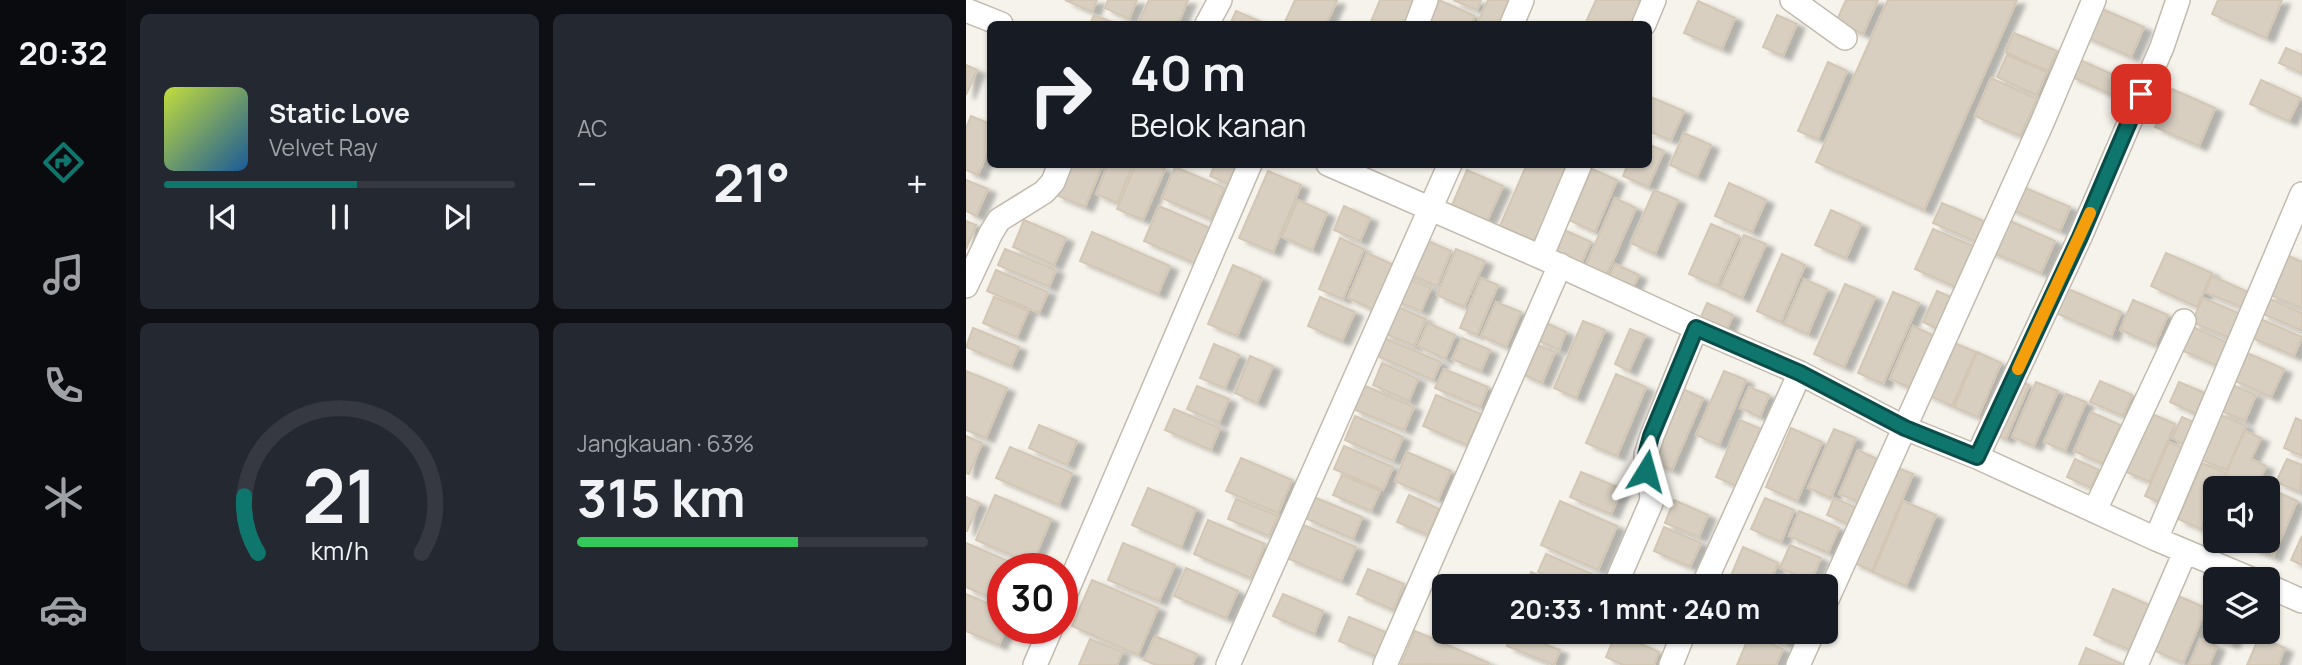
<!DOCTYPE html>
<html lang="id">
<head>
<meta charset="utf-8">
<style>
	:root { --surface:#171b24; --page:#242831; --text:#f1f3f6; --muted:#9ea1a6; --line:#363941; --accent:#0f766e }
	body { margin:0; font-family:Manrope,sans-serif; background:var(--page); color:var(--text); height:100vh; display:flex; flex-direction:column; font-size:26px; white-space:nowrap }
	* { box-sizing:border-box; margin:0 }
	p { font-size:23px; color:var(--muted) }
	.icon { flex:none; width:38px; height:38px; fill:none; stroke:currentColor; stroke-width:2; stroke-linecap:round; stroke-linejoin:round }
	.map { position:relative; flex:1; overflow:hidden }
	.sheet { display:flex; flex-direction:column; gap:14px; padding:14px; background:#0d0f14; width:840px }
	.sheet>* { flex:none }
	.guide { position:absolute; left:21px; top:21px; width:665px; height:147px; border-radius:10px; box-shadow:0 2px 5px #0004; background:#171b24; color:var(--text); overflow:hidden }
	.buttons { position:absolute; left:1237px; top:476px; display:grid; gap:14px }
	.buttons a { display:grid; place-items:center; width:77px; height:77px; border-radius:10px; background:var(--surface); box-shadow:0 2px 5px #0004; font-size:35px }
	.speed { position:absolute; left:21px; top:553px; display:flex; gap:14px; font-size:35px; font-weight:700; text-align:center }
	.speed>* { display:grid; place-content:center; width:91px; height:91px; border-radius:50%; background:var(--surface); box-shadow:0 2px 5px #0004; line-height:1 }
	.speed .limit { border:10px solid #d22; background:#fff; color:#111 }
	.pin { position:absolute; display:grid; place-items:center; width:60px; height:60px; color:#fff; margin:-30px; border-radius:14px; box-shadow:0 4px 10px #0006 }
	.me { position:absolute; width:77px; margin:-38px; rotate:8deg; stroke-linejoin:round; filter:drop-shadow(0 0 5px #0008) }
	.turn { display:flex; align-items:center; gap:24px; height:147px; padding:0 28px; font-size:32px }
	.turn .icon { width:91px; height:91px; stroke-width:2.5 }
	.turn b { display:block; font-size:49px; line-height:60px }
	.big { font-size:52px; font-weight:700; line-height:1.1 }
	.sheet .tile { flex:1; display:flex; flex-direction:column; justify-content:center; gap:10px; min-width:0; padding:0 24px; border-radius:10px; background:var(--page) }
	.sheet .dial { align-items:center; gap:0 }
	.dial svg { height:182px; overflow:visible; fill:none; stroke:var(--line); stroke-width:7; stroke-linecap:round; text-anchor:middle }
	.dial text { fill:var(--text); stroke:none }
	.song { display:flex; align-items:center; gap:21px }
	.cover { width:84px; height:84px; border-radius:10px; background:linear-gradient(135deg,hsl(70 70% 55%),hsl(210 70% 35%)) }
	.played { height:7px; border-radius:4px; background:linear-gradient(90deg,var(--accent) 55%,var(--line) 55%) }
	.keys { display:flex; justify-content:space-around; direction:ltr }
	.heat { display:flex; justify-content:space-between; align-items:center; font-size:38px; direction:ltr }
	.charge { height:10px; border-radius:5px; background:linear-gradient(90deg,#34c759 63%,var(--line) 0) }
	.sheet .tiles { flex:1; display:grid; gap:14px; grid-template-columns:repeat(2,1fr) }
	.trip { position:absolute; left:466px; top:574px; width:406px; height:70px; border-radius:10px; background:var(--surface); box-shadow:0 2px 5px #0004; font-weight:700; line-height:70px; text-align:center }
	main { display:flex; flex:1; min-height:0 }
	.tabs { display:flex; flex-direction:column; width:126px; justify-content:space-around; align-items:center; background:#090b0e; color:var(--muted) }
	.tabs .icon { width:49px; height:49px }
	.tabs .active { color:var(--accent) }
	.tabs b { font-size:32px; color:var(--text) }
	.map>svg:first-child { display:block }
	.building { fill:#d8cfc1; stroke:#d3c7b4; stroke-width:2; filter:url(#shadow) }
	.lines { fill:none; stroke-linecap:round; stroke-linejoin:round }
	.minor-casing { stroke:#c2bbae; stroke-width:26 }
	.minor { stroke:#fff; stroke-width:23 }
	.route-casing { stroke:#0a4d48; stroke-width:18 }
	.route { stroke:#0f766e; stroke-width:12 }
	.slow { stroke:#f59e0b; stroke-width:12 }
</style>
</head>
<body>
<main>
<nav class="tabs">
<b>20:32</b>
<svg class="icon active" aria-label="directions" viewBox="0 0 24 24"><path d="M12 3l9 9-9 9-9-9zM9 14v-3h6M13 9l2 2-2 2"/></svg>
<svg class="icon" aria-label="music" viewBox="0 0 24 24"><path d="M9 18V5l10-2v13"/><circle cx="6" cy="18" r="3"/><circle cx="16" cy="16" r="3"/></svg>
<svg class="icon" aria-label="phone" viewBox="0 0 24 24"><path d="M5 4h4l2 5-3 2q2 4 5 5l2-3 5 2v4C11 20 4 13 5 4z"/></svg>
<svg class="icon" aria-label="climate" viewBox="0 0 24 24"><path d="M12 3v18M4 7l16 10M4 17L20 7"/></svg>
<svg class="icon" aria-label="car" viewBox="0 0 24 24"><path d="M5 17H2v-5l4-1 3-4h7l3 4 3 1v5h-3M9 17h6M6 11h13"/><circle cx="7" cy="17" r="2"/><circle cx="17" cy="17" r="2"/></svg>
</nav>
<section class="sheet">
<div class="tiles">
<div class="tile">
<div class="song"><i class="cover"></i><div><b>Static Love</b><p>Velvet Ray</p></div></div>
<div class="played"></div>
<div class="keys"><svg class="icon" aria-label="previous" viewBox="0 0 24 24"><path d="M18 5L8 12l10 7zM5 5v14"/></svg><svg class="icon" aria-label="pause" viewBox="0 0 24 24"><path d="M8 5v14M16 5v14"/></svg><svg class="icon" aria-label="next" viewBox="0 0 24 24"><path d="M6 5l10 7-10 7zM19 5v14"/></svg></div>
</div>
<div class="tile"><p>AC</p>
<div class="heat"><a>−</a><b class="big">21°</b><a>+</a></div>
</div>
<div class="tile dial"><svg viewBox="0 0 100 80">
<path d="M14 69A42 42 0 1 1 86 69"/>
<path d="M14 69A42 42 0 0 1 8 44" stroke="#0f766e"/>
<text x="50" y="56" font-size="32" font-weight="700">21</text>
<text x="50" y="72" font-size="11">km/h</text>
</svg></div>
<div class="tile"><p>Jangkauan · 63%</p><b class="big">315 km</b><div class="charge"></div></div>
</div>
</section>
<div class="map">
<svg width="1336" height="665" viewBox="0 0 1336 665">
	<defs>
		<filter id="shadow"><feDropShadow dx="8" dy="4.5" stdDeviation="2" flood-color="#0004"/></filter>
	</defs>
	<rect width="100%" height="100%" fill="#f6f3ec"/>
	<!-- building -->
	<path class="building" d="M99,0H131L126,12Z
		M142,0H171L163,19L139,8Z
		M183,0H222L212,24H172Z
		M329,0H369L371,1L360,24H318Z
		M414,0H451L440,24H404Z
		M473,0L509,16L505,24H462Z
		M487,0H515L511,10Z
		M522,0H553L542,24H511Z
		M630,0H672L680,4L671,24H619Z
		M880,0H912L897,34L870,22Z
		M922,0H1051L958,210L850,162Z
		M1252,0H1316L1300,38L1246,14Z
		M732,1L769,18L756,49L718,33Z
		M1129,6L1178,27L1165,57L1116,35Z
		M270,11L300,24H264Z
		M128,15L151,24H124Z
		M811,15L831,24L817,56L797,47Z
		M1048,33L1091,51L1082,71L1039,52Z
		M1320,48L1336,55V73L1313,63Z
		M1041,55L1081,72L1071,95L1031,77Z
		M1112,59L1159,80L1151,97L1104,76Z
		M862,62L881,71L852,139L832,131Z
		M0,65L11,70L0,95Z
		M1025,78L1071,99L1054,136L1009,116Z
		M1295,80L1334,98L1323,121L1284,104Z
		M1206,89L1249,108L1233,146L1189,127Z
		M682,96L718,111L705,140L682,131Z
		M5,116L24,124V146L12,175L0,170V128Z
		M718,133L745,145L731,177L704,165Z
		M682,144L698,151L682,187L657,176L662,164H682Z
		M103,164H137L119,207L90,195Z
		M142,164H167L151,203L130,194Z
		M170,164H187L199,169L177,220L151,209Z
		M249,164H273L264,185L244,176Z
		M561,164H599L606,168L573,243L534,226Z
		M209,167L259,188L245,219L196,198Z
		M626,169L651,180L629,232L603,220Z
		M501,170L537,186L521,221L486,205Z
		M302,171L335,185L307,252L273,238Z
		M0,180L22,189L10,216L0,211Z
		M763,183L800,200L786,232L749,216Z
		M1050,184L1104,207L1094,231L1040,207Z
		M688,190L712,200L689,254L665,243Z
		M649,198L670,208L640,276L619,267Z
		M332,200L361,213L346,250L316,237Z
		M976,203L1022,223L1013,243L967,223Z
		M193,206L246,229L231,264L178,241Z
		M378,206L404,218L394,241L368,230Z
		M865,210L895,224L880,258L849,245Z
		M1035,217L1089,241L1075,273L1021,250Z
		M58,220L100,238L88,265L47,247Z
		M0,221L10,225L0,249Z
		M745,224L773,236L751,286L723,274Z
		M596,229L625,242L613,268L584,255Z
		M967,229L1012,248L994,289L949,269Z
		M126,232L204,266L192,294L114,261Z
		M778,235L800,244L776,298L754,288Z
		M453,237L485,251L471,286L437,272Z
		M374,238L398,249L377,299L353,289Z
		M39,249L90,270L83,287L32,265Z
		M490,249L519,261L498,307L471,295Z
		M401,253L428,265L408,310L382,298Z
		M1200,253L1246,273L1231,307L1185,286Z
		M816,254L839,265L815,322L791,311Z
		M1319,254L1336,262V308L1302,294Z
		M649,264L673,275L664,293L641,283Z
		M267,265L296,278L271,336L242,324Z
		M30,270L82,292L73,313L21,291Z
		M1246,276L1282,292L1275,307L1239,292Z
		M438,277L465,288L455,311L428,300Z
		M515,278L532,285L511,335L494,328Z
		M838,279L861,289L842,334L818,324Z
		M879,284L909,297L878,367L848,354Z
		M1100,288L1155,312L1145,337L1090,313Z
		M971,291L994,301L980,333L957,322Z
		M927,292L953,303L917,384L892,373Z
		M28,297L62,311L51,337L17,323Z
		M354,297L389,312L376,341L342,326Z
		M1237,298L1277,315L1266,339L1226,322Z
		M1302,298L1336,313V325L1334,330L1295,313Z
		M1167,300L1202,315L1189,345L1154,330Z
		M530,302L555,312L540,347L515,336Z
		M741,303L767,315L758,336L732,324Z
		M427,305L460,319L448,346L416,332Z
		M1292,318L1336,337L1328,356L1284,337Z
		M576,321L600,332L593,350L569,339Z
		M617,321L639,330L610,398L588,388Z
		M462,323L489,335L479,359L452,346Z
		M947,326L977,340L954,392L924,379Z
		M1225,326L1264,344L1254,367L1215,350Z
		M7,328L53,347L45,366L0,347Z
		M664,329L679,335L663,371L649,364Z
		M416,337L475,362L467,380L409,355Z
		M496,338L524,350L515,371L486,359Z
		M981,340L1010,352L986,406L958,393Z
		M566,343L589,352L576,383L554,373Z
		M248,344L273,355L259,388L234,378Z
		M1011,352L1035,363L1012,417L988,407Z
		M1279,352L1318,369L1305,397L1267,380Z
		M284,356L307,366L291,403L269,393Z
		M416,363L452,379L443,401L407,385Z
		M478,369L522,387L514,407L469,388Z
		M0,371L41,388L20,438L0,430Z
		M758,371L780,380L753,445L730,435Z
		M650,374L680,387L651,456L620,443Z
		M1049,379L1063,385L1040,439L1026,433Z
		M1134,381L1166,395L1157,416L1124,402Z
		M1070,382L1092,391L1068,446L1046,437Z
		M1213,382L1239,393L1230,414L1204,402Z
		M1264,384L1290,395L1279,421L1253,410Z
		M397,385L448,407L438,430L387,409Z
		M231,386L263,399L253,423L221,409Z
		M783,387L803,395L794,417L774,408Z
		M714,388L737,398L706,470L684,461Z
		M1100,394L1120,402L1099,451L1078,442Z
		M470,395L515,414L501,445L457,426Z
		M208,409L254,428L245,450L199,430Z
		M1125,412L1154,425L1137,464L1108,451Z
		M1184,413L1209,424L1184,482L1158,471Z
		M1253,414L1280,426L1261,470L1233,459Z
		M389,416L437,437L427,461L379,440Z
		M1216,417L1232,424L1222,446L1206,438Z
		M1330,418L1336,421V456L1318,448Z
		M774,420L795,429L770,486L750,477Z
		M73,425L111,441L101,465L63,448Z
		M825,428L856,442L831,501L800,487Z
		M868,429L890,438L865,498L842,488Z
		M1279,431L1295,438L1285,459L1300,466L1290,488L1259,476Z
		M0,436L16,443L3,474L0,473Z
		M1203,442L1224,451L1200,505L1179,496Z
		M378,446L427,467L417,490L368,469Z
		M44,447L106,473L93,505L30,478Z
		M892,450L911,459L893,502L873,494Z
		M441,452L485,471L472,500L429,481Z
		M275,458L326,480L312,513L260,491Z
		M1109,459L1133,470L1125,488L1101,477Z
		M1321,459L1336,465L1334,492L1310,482Z
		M1236,463L1260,473L1253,488H1250V497L1235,529L1212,519Z
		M927,466L947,474L906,571L886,562Z
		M615,472L656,489L645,514L604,497Z
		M376,475L414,491L405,511L367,495Z
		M182,488L230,509L215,547L166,525Z
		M1309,491L1331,501L1307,557L1285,547L1288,541H1302V509Z
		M29,495L85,519L66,564L10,540Z
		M443,495L473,509L462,535L431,522Z
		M0,497L13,503L1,531H0Z
		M348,497L396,517L387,539L339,518Z
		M799,498L828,510L815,542L785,529Z
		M868,498L889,507L882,524L861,515Z
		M270,499L312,516L303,536L262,519Z
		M708,500L742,515L733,537L699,523Z
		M594,501L651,526L632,570L575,545Z
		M937,501L970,515L940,586L907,572Z
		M833,511L873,528L862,553L823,536Z
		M1250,513V540L1240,536Z
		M242,520L299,544L285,578L228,554Z
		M335,524L390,547L375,581L321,558Z
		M698,527L735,543L724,567L688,551Z
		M1336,536V565L1325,560Z
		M0,543L60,569H37V603L0,587Z
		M157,543L209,565L193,601L142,580Z
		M824,545L855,558L845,581L814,568Z
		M777,547L812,563L802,586H770L762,583Z
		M580,554L626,574L621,586H606L572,572Z
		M220,568L272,591L260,618L208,596Z
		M402,569L438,584L427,610L391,594Z
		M565,572L598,586H559Z
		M817,577L839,586H813Z
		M126,580L192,608L172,655L106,626Z
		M1147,589L1183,605L1164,650L1128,635Z
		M0,594L37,610V628H40L33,645L0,631Z
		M317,594L357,611L348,634L307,616Z
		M1210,595L1240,608L1217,663L1187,650Z
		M1250,613V632H1270L1265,644L1241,634Z
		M383,617L424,634L414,658L373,641Z
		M449,631L523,663L522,665L435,664Z
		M547,632L594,650L588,665L541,646Z
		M790,632H825L820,644Z
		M650,633L693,652L688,665H657L640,657Z
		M784,634L817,649L810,665H771Z
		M189,636L231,654L226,665H190L178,660Z
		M1293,637L1319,648L1312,665H1281Z
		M124,639L156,652L151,665H113Z
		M1234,639L1251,646L1243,665H1223Z
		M1120,648L1156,664L1155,665H1113Z"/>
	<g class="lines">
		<!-- minor casing -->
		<g class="minor-casing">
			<path id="minor" d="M826,0L879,38
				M0,10L35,24
				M241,24L254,0
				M451,24L460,0
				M546,24L556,0
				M678,24L688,0
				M362,164L575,257L730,328L834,373L939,428L1011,457L1190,539L1285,579
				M575,257L614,164
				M0,286L25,233L33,220L78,192L87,182L94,164
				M1011,457L1114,237L1196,47L1212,0
				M1129,510L1218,321
				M1190,539L1336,194
				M649,586L685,503L686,495L680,471V455L686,436L730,328
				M737,586L834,373
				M1302,586L1336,601
				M96,602L284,164
				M859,604L1076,123L1128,0
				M69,665L85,628
				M262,665L484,164
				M419,665L594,265
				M705,665L718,632
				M832,665L847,632
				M1170,665L1219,552"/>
		</g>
		<!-- minor -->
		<use href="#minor" class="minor"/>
	</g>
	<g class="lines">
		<!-- route casing -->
		<g class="route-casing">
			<path id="route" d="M680,471V455L685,436L730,328L834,373L939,428L1011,457L1114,237L1175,94"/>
		</g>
		<!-- route -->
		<use href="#route" class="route"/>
		<!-- slow -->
		<path class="slow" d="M1052,369L1124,213"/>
	</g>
</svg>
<div class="buttons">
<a><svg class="icon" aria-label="sound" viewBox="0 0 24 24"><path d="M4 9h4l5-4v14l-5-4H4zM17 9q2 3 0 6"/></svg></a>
<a><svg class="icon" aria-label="layers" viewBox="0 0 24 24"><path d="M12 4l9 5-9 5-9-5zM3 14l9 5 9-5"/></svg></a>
</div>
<div class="speed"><div class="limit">30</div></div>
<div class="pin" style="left:1175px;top:94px;background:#d93025"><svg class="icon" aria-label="arrive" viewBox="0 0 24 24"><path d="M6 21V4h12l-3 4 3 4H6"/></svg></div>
<svg class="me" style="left:680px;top:471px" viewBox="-20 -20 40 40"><path d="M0-17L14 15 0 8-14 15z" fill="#0f766e" stroke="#fff" stroke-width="4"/></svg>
<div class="trip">20:33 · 1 mnt · 240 m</div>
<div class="guide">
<div class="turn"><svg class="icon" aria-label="right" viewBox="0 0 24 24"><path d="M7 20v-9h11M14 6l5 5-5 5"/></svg><div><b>40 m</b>Belok kanan</div></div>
</div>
</div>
</main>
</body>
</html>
